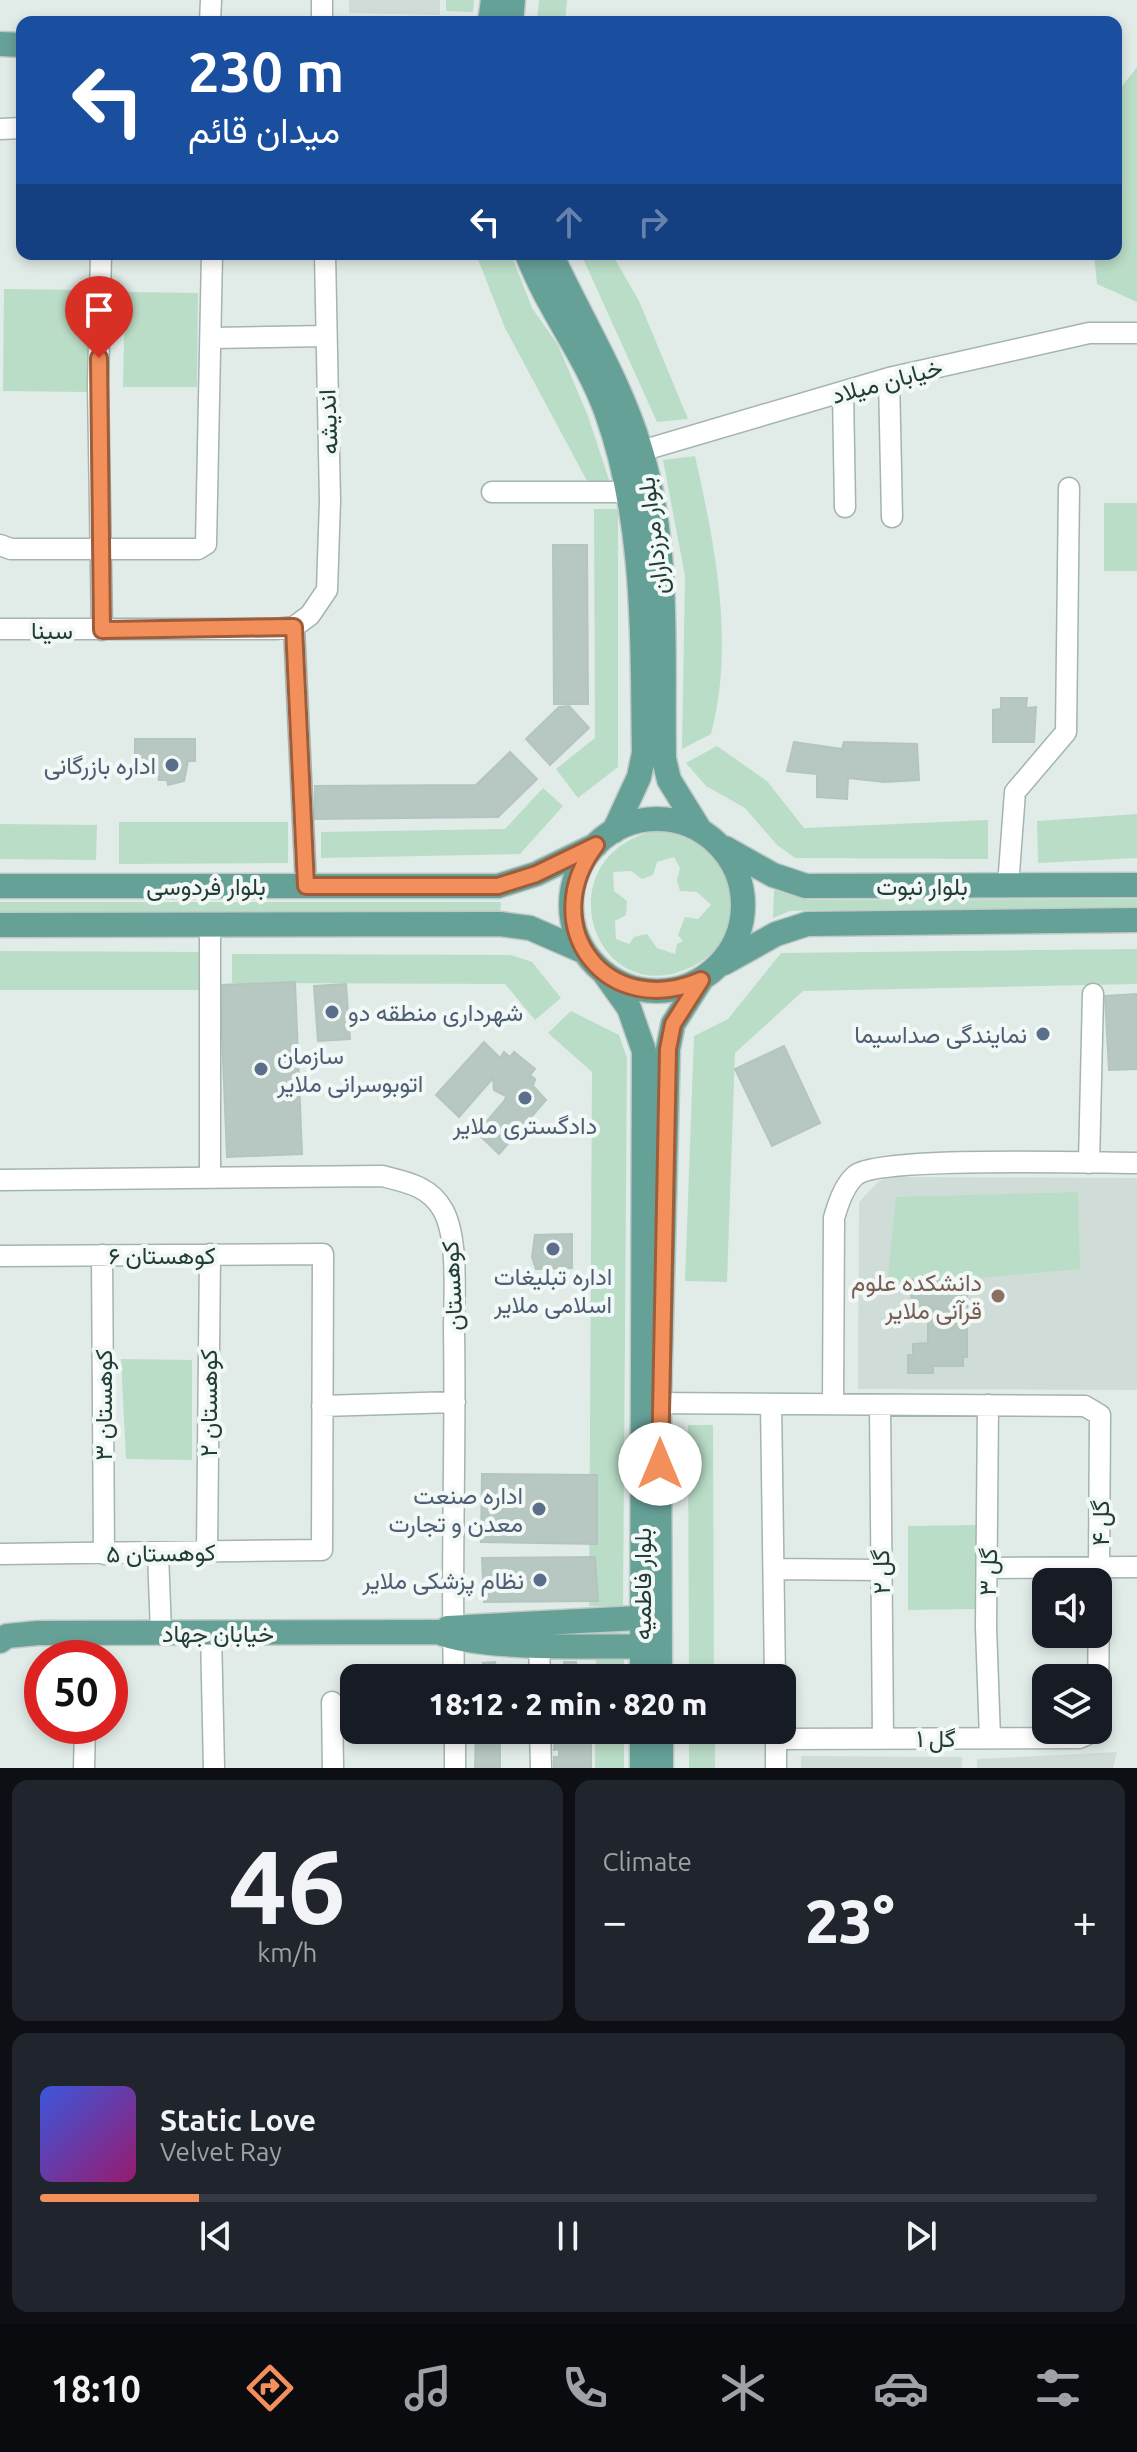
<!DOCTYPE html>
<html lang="en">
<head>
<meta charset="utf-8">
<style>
	:root { --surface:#171b24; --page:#20242c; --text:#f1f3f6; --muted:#9ea1a6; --line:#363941; --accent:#f28f5a }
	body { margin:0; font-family:Ubuntu,Vazirmatn,sans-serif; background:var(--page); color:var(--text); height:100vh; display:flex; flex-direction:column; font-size:30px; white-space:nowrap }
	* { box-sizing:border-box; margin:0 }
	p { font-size:26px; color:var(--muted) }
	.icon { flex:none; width:44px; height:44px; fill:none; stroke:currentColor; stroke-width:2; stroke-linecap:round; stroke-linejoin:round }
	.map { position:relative; height:1768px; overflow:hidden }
	.drawer { display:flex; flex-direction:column; gap:12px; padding:12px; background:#0d0f14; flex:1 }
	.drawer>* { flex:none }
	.top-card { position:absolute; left:16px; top:16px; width:1106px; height:244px; border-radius:16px; box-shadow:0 4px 12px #0003; background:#1a4fa0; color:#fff; overflow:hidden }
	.buttons { position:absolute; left:1032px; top:1568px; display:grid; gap:16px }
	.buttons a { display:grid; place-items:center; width:80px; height:80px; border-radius:16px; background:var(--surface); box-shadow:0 4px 12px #0003; font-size:40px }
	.speed { position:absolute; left:24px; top:1640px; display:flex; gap:16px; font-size:40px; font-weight:700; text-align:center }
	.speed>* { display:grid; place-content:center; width:104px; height:104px; border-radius:50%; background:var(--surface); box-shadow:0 4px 12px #0003; line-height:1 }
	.speed .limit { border:12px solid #d22; background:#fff; color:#111 }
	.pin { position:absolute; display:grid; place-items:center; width:68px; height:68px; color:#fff; margin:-82px -34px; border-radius:50% 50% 50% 0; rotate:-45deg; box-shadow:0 0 8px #0007 }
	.pin .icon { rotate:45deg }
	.me { position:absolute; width:88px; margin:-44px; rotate:0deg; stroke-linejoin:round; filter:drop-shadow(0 0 6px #0008) }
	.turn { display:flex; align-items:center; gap:28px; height:168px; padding:0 40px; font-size:36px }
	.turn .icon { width:104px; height:104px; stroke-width:2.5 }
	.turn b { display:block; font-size:56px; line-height:68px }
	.lanes { display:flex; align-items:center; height:76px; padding:0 40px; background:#0003; justify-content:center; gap:40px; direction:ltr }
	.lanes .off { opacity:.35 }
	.big { font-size:60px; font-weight:800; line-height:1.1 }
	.drawer .card { flex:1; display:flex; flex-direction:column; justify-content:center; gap:12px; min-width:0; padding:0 28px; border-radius:16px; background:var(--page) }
	.drawer .dial { align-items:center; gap:0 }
	.dial b { font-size:104px; line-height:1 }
	.song { display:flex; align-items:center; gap:24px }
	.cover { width:96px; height:96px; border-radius:12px; background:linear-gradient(135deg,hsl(230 70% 55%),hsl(320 70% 35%)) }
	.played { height:8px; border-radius:4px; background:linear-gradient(90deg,var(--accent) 15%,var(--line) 15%) }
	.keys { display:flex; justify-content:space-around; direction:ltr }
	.heat { display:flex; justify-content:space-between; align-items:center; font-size:44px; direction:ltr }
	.drawer .tiles { flex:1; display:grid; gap:12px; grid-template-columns:1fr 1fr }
	.card:last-child { grid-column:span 2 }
	.trip { position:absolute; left:340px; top:1664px; width:456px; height:80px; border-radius:16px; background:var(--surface); box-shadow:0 4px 12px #0003; font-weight:800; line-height:80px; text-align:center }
	.menu { display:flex; height:128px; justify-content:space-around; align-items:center; background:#090b0e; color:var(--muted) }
	.menu .icon { width:56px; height:56px }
	.menu .current { color:var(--accent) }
	.menu b { font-size:36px; color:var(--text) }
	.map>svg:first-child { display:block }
	.built { fill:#d0dcd7 }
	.green { fill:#baddc7; fill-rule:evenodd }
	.building { fill:#b7c7c2; stroke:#b4c5c0; stroke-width:2 }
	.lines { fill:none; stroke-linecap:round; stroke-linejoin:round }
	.minor-casing { stroke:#a4b4b0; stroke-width:23 }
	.major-casing { stroke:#c1c9c7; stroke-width:27 }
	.minor { stroke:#fff; stroke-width:20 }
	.major { stroke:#66a198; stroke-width:24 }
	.route-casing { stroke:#9d5d3a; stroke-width:20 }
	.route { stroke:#f28f5a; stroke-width:14 }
	.service-dot { fill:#5c6f8a; stroke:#f2f8f6; stroke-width:3 }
	.education-dot { fill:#8d6e63; stroke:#f2f8f6; stroke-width:3 }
	.labels { text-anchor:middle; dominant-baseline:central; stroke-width:8; stroke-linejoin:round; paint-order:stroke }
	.street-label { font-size:24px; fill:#223d38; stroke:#f2f8f6 }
	.service-label { font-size:24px; fill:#4e5e75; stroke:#f2f8f6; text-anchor:end }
	.education-label { font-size:24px; fill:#785e54; stroke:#f2f8f6; text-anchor:end }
</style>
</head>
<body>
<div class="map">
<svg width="1137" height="1768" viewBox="0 0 1137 1768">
	<rect width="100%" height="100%" fill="#e1ece8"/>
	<!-- built -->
	<path class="built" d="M349,0H440V15L349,13Z
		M892,1177L1137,1178V1390L858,1389L859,1202L879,1181Z
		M1117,1752L1113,1768H977V1759Z
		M801,1756L962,1757V1768H801Z"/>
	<!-- green -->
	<path class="green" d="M446,0H474L473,12L446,11Z
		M539,0H567L565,22H537Z
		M1137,67V302L1097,284L1094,254H1116V94Z
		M476,254H511L532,308L558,345L588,416L612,489L593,492L505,328Z
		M581,254H612L639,301L688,419L657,422Z
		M4,289L88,290L87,392L3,391Z
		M125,292L198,293L197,387H123Z
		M695,456C715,545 735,644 711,734L682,749L685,576L663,460Z
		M1104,503H1137V571H1104Z
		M594,509H618V767L578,798L556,769L595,738Z
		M717,746L767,781L804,828L988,820V859L795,858L777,845L745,808L706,786L686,763Z
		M543,788L563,806L520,854L321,858V832L505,829Z
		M1137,814V858L1038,863L1037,821Z
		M119,822H288V863L119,864Z
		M0,824L97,825L96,860L0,859Z
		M654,831C709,833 754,886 722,940C712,956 697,966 679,972C590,1001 547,857 654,831ZM674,857L680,868L677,880L680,891L697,892L711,905L698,919L685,917L678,935L683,941L677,944L675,954L657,948L647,934L634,937L629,944L616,939L615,921L626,915L627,901L614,891L613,872L631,871L642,879L653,875L657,862Z
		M774,890L809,900L1137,899V909L826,910L790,911L773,918Z
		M0,902H501L500,914L0,915Z
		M1137,949V984L803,991L735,1053L727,1282L685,1281L694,1036L728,1019L781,953Z
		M0,951L204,952L203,990H0Z
		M232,954L511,955L532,962L561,998L535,1020L505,984L232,983Z
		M571,1011L619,1035L627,1058L623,1607L589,1606L592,1072L548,1033Z
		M1078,1192L1080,1269L887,1286L896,1197Z
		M121,1359L192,1360V1460L126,1459Z
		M688,1425H713L714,1678H689Z
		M977,1525L978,1609L908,1610V1526Z
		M596,1658H624V1678H595Z
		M595,1730H624V1768H595Z
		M689,1730H715V1768H689Z"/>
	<!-- building -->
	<path class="building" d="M553,545H587L588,704H554Z
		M1001,698H1027L1026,708L1036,707L1034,742H993V710L1001,709Z
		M569,706L589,728L550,765L526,739L559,707Z
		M135,739H195V761H188L184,781L168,785L167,780H159L156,761H135Z
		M794,742L842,749L844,742L917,744L919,780L884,782L848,778L847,799L817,797V774L787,771Z
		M510,752L537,779L498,817L315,819V786L476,785Z
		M295,982L302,1154L227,1157L220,985Z
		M346,984L350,1039L318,1041L314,986Z
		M1137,994V1069L1109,1070L1105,996Z
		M484,1042L500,1058L504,1052L510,1057L514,1052L535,1069L530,1075L535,1079L533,1086L546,1100L499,1154L477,1133L505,1100L506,1096L494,1090L493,1078L459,1117L436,1095Z
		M784,1046L820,1123L772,1146L735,1069Z
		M572,1234V1268L536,1269L532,1257L535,1235Z
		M962,1279V1286H967V1357H963V1366H933V1373H908V1355H913V1344L928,1343V1307H913L909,1280Z
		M482,1474L597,1475V1544L481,1542Z
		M595,1557L598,1601L484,1602L482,1558Z
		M495,1662L496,1667H500L501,1678H472L477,1676V1669H484L483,1663Z
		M564,1662H576L577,1669H582V1677L586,1678H558L557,1667H565Z
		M556,1730H583V1742H591V1768H554V1757H559V1749L554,1750Z
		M476,1731L508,1730L500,1731V1768H475Z"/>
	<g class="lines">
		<!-- minor casing -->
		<g class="minor-casing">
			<path id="minor" d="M210,22L211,0
				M322,22V0
				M0,129L22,128
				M101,254L98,385L102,630
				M212,338L326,336
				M889,378L892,517
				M843,392L845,507
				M641,451L889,378L1089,333H1137
				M492,492H630
				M0,545L11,549H198L206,544L212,254
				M294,627L306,886
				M0,629H276L294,627L310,615L327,590L330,501L325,254
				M1008,886L1015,792L1066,732L1069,488
				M210,925V1178
				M1089,1163L1093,994
				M0,1180L382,1176C406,1182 430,1186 443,1210C459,1239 454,1298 454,1331C456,1447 451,1562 454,1678
				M102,1255L104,1554
				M0,1256L323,1254L322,1550L0,1554
				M646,1403L1085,1406L1100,1415L1098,1727
				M771,1404L775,1678
				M833,1404L834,1218C838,1204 844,1185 856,1175C881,1156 1093,1163 1137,1163
				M880,1405L883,1738
				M988,1405L986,1627L990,1738
				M322,1406L455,1402
				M207,1552L210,1254
				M158,1553L161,1633
				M988,1568L1137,1567
				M774,1569L881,1570
				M211,1633L214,1768
				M539,1644L540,1678
				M85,1658L86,1633
				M332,1702L333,1768
				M455,1730V1768
				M540,1730L541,1768
				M776,1730V1768
				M776,1739L1079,1738L1097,1730
				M84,1768L85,1726"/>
		</g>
		<!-- major casing -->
		<g class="major-casing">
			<path id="major" d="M490,22L493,0
				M511,22L513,0
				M0,44L22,45
				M527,254C548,309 586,356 606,411C646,522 642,637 644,753L639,777L614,831
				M551,254C581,319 619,379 640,448C671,547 662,657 664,759L669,780L700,830
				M571 905a86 86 0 1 1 172 0a86 86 0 1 1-172 0Z
				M725,848L773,875L806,886L1137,885
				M0,886H498L536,874L596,845
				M0,925L500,924L530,928L585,952
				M724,963L776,934L807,924L1137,920
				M604,973L629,1008L644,1051L642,1678
				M448,1628L658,1617
				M0,1641L7,1636L38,1633L438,1632C481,1651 607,1646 658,1646
				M660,1678L659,1403L668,1049L673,1024L701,980
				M642,1730V1768
				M661,1730V1768"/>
		</g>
		<!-- minor -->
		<use href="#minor" class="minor"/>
		<!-- major -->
		<use href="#major" class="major"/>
	</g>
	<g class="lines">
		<!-- route casing -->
		<g class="route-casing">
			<path id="route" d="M99,358L102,630L294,627L306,886H498L536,874L596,845C535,926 606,1021 701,980L673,1024L668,1049L660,1464"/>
		</g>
		<!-- route -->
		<use href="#route" class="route"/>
	</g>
	<!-- markers -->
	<g class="service-dot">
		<circle cx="172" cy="765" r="8"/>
		<circle cx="332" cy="1012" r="8"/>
		<circle cx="1043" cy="1034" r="8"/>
		<circle cx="261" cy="1069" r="8"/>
		<circle cx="525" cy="1098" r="8"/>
		<circle cx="553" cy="1249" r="8"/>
		<circle cx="539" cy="1509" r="8"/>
		<circle cx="540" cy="1580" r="8"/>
	</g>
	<circle class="education-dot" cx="998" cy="1296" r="8"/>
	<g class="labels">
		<!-- street labels -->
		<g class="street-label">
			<text transform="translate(887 381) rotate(-15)">خیابان میلاد</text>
			<text transform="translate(328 422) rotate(-92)">اندیشه</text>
			<text transform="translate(653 536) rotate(-97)">بلوار مرزداران</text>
			<text x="52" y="630">سینا</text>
			<text x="206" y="886">بلوار فردوسی</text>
			<text x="922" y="886">بلوار نبوت</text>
			<text x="162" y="1255">کوهستان ۶</text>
			<text transform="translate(452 1286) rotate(-93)">کوهستان</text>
			<text transform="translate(208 1403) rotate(-90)">کوهستان ۲</text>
			<text transform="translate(103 1405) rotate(-90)">کوهستان ۳</text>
			<text transform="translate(1100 1523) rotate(-90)">گل ۴</text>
			<text transform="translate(161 1553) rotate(-1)">کوهستان ۵</text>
			<text transform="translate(881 1572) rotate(-91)">گل ۲</text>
			<text transform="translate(988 1572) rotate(-88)">گل ۳</text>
			<text transform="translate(642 1584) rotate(-90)">بلوار فاطمیه</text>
			<text x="218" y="1633">خیابان جهاد</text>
			<text x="936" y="1738">گل ۱</text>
		</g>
		<!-- service labels -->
		<g class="service-label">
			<text x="156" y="765">اداره بازرگانی</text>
			<text x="348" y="1012" text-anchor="start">شهرداری منطقه دو</text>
			<text x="1027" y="1034">نمایندگی صداسیما</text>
			<text x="277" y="1055" text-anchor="start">سازمان<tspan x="277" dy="28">اتوبوسرانی ملایر</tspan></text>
			<text x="525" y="1125" text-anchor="middle">دادگستری ملایر</text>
			<text x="553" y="1276" text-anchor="middle">اداره تبلیغات<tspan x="553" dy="28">اسلامی ملایر</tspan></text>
			<text x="523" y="1495">اداره صنعت<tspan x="523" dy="28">معدن و تجارت</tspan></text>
			<text x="524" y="1580">نظام پزشکی ملایر</text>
		</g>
		<!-- education labels -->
		<g class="education-label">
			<text x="982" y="1282">دانشکده علوم<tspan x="982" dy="28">قرآنی ملایر</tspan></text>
		</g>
	</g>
</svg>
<div class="buttons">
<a><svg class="icon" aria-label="sound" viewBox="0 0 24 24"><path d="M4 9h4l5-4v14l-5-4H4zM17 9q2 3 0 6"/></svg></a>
<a><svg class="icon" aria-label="layers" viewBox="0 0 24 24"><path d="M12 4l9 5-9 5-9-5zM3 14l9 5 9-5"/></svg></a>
</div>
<div class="speed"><div class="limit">50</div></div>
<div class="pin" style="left:99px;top:358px;background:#d93025"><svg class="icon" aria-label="arrive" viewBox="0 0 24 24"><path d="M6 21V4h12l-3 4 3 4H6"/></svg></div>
<svg class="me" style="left:660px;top:1464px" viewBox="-20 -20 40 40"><circle r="19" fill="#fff"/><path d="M0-13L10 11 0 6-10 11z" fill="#f28f5a"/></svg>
<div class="trip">18:12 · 2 min · 820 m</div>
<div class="top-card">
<div class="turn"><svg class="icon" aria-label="left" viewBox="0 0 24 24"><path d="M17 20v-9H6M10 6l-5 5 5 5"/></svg><div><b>230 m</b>میدان قائم</div></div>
<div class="lanes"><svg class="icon" aria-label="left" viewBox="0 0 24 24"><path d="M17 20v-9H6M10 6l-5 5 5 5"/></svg><svg class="icon off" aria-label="ahead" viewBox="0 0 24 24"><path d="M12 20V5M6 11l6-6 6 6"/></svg><svg class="icon off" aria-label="right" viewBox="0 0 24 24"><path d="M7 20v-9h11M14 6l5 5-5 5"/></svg></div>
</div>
</div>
<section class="drawer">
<div class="tiles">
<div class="card dial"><b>46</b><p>km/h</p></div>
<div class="card"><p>Climate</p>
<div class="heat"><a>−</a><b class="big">23°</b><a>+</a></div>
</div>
<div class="card">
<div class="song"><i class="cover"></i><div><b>Static Love</b><p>Velvet Ray</p></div></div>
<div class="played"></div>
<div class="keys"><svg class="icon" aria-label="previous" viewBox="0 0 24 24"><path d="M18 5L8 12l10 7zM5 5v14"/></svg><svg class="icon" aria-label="pause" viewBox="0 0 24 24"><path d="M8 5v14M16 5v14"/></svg><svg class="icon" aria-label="next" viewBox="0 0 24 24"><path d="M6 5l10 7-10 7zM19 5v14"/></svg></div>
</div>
</div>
</section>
<nav class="menu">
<b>18:10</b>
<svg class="icon current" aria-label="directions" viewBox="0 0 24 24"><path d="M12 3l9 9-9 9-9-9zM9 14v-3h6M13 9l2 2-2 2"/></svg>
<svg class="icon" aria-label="music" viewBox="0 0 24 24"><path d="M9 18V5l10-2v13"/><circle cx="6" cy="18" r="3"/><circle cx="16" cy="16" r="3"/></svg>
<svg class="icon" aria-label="phone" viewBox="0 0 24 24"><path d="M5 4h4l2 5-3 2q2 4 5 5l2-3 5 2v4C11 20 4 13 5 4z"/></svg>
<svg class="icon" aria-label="climate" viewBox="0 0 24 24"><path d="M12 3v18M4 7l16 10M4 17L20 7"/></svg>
<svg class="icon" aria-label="car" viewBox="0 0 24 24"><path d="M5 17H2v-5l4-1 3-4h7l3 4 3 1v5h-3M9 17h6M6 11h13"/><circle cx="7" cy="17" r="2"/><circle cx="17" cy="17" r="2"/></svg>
<svg class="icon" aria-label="filters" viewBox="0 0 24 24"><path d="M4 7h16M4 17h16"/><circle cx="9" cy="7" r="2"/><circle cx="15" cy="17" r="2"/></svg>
</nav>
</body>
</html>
